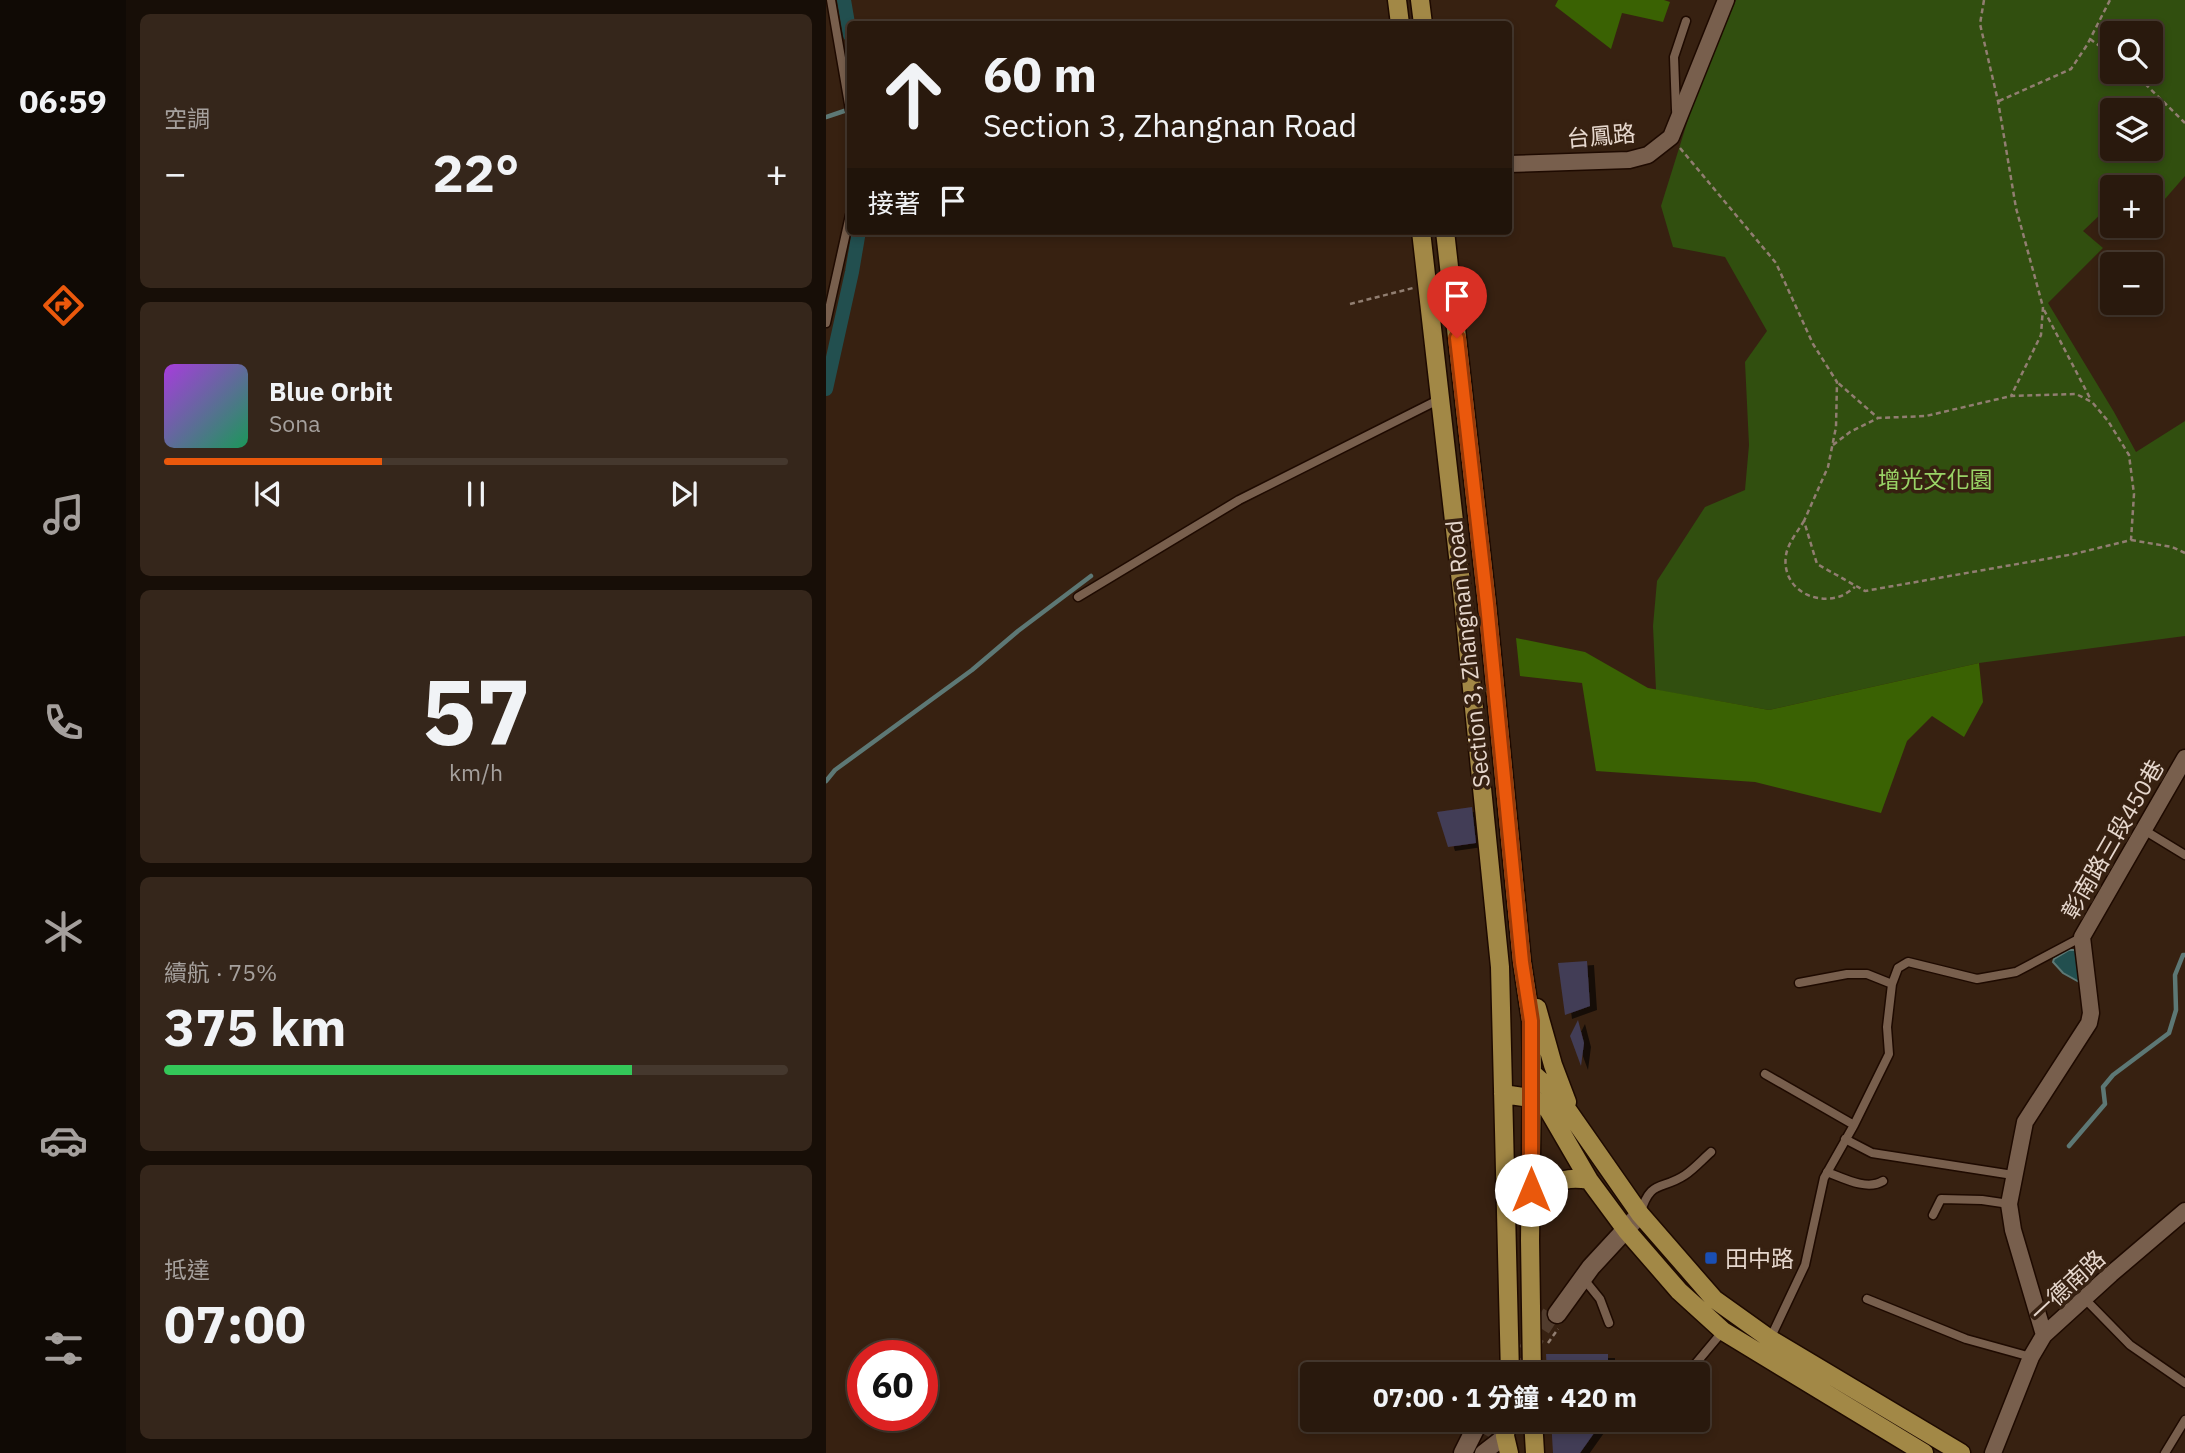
<!DOCTYPE html>
<html lang="zh-TW">
<head>
<meta charset="utf-8">
<style>
	:root { --surface:#29190d; --page:#35261b; --text:#f1f3f6; --muted:#a5a09d; --line:#45382e; --accent:#ea580c }
	body { margin:0; font-family:"IBM Plex Sans","Noto Sans TC",sans-serif; background:var(--page); color:var(--text); height:100vh; display:flex; flex-direction:column; font-size:26px; white-space:nowrap }
	* { box-sizing:border-box; margin:0 }
	p { font-size:23px; color:var(--muted) }
	.icon { flex:none; width:38px; height:38px; fill:none; stroke:currentColor; stroke-width:2; stroke-linecap:round; stroke-linejoin:round }
	.map { position:relative; flex:1; overflow:hidden }
	.details { display:flex; flex-direction:column; gap:14px; padding:14px; background:#170e07; width:700px }
	.details>* { flex:none }
	.top-card { position:absolute; left:21px; top:21px; width:665px; height:214px; border-radius:7px; box-shadow:0 4px 10px #0003,0 0 0 2px var(--line); background:#29190d; color:var(--text); overflow:hidden }
	.controls { position:absolute; left:1274px; top:21px; display:grid; gap:14px }
	.controls a { display:grid; place-items:center; width:63px; height:63px; border-radius:7px; background:var(--surface); box-shadow:0 4px 10px #0003,0 0 0 2px var(--line); font-size:35px }
	.speed { position:absolute; left:21px; top:1340px; display:flex; gap:14px; font-size:35px; font-weight:700; text-align:center }
	.speed>* { display:grid; place-content:center; width:91px; height:91px; border-radius:50%; background:var(--surface); box-shadow:0 4px 10px #0003,0 0 0 2px var(--line); line-height:1 }
	.speed .limit { border:10px solid #d22; background:#fff; color:#111 }
	.pin { position:absolute; display:grid; place-items:center; width:60px; height:60px; color:#fff; margin:-72px -30px; border-radius:50% 50% 50% 0; rotate:-45deg; box-shadow:0 0 7px #0007 }
	.pin .icon { rotate:45deg }
	.me { position:absolute; width:77px; margin:-38px; rotate:0deg; stroke-linejoin:round; filter:drop-shadow(0 0 5px #0008) }
	.turn { display:flex; align-items:center; gap:24px; height:147px; padding:0 21px; font-size:32px }
	.turn .icon { width:91px; height:91px; stroke-width:2.5 }
	.turn b { display:block; font-size:49px; line-height:60px }
	.then { display:flex; align-items:center; height:66px; padding:0 21px; background:#0003; gap:14px; font-size:26px }
	.big { font-size:52px; font-weight:700; line-height:1.1 }
	.details .tile { flex:1; display:flex; flex-direction:column; justify-content:center; gap:10px; min-width:0; padding:0 24px; border-radius:10px; background:var(--page) }
	.details .dial { align-items:center; gap:0 }
	.dial b { font-size:91px; line-height:1 }
	.song { display:flex; align-items:center; gap:21px }
	.cover { width:84px; height:84px; border-radius:10px; background:linear-gradient(135deg,hsl(280 70% 55%),hsl(150 70% 35%)) }
	.played { height:7px; border-radius:4px; background:linear-gradient(90deg,var(--accent) 35%,var(--line) 35%) }
	.keys { display:flex; justify-content:space-around; direction:ltr }
	.heat { display:flex; justify-content:space-between; align-items:center; font-size:38px; direction:ltr }
	.charge { height:10px; border-radius:5px; background:linear-gradient(90deg,#34c759 75%,var(--line) 0) }
	.trip { position:absolute; left:474px; top:1362px; width:410px; height:70px; border-radius:7px; background:var(--surface); box-shadow:0 4px 10px #0003,0 0 0 2px var(--line); font-weight:700; line-height:70px; text-align:center }
	main { display:flex; flex:1; min-height:0 }
	.dock { display:flex; flex-direction:column; width:126px; justify-content:space-around; align-items:center; background:#100a05; color:var(--muted) }
	.dock .icon { width:49px; height:49px }
	.dock .active { color:var(--accent) }
	.dock b { font-size:32px; color:var(--text) }
	.map>svg:first-child { display:block }
	.green { fill:#314f0f; fill-rule:evenodd }
	.forest { fill:#3a6203 }
	.water { fill:#224f4f; stroke:#5d7875; stroke-width:2 }
	.lines { fill:none; stroke-linecap:round; stroke-linejoin:round }
	.stream { stroke:#5d7875; stroke-width:4.5 }
	.canal { stroke:#224f4f; stroke-width:14 }
	.building { fill:#423c56; filter:url(#shadow) }
	.tertiary-tunnel { stroke:#513c2d; stroke-width:18; stroke-dasharray:18 9; stroke-linecap:butt }
	.service-casing { stroke:#1e0a00; stroke-width:11 }
	.minor-casing { stroke:#1e0a00; stroke-width:19 }
	.tertiary-casing { stroke:#1e0a00; stroke-width:21 }
	.primary-casing { stroke:#1e0a00; stroke-width:21 }
	.path { stroke:#917e71; stroke-width:2.5; stroke-dasharray:5 3.5; stroke-linecap:butt }
	.service { stroke:#785f4d; stroke-width:8 }
	.minor { stroke:#785f4d; stroke-width:16 }
	.tertiary { stroke:#785f4d; stroke-width:18 }
	.primary { stroke:#a28846; stroke-width:18 }
	.route-casing { stroke:#983908; stroke-width:18 }
	.route { stroke:#ea580c; stroke-width:12 }
	.transit-dot { fill:#1a4fb4; stroke:#372111; stroke-width:2.5 }
	.labels { text-anchor:middle; dominant-baseline:central; stroke-width:7; stroke-linejoin:round; paint-order:stroke }
	.street-label { font-size:23px; fill:#e6d7cd; stroke:#372111 }
	.park-label { font-size:23px; fill:#99d366; stroke:#372111 }
	.poi-label { font-size:23px; fill:#e6d7cd; stroke:#372111; text-anchor:start }
</style>
</head>
<body>
<main>
<nav class="dock">
<b>06:59</b>
<svg class="icon active" aria-label="directions" viewBox="0 0 24 24"><path d="M12 3l9 9-9 9-9-9zM9 14v-3h6M13 9l2 2-2 2"/></svg>
<svg class="icon" aria-label="music" viewBox="0 0 24 24"><path d="M9 18V5l10-2v13"/><circle cx="6" cy="18" r="3"/><circle cx="16" cy="16" r="3"/></svg>
<svg class="icon" aria-label="phone" viewBox="0 0 24 24"><path d="M5 4h4l2 5-3 2q2 4 5 5l2-3 5 2v4C11 20 4 13 5 4z"/></svg>
<svg class="icon" aria-label="climate" viewBox="0 0 24 24"><path d="M12 3v18M4 7l16 10M4 17L20 7"/></svg>
<svg class="icon" aria-label="car" viewBox="0 0 24 24"><path d="M5 17H2v-5l4-1 3-4h7l3 4 3 1v5h-3M9 17h6M6 11h13"/><circle cx="7" cy="17" r="2"/><circle cx="17" cy="17" r="2"/></svg>
<svg class="icon" aria-label="filters" viewBox="0 0 24 24"><path d="M4 7h16M4 17h16"/><circle cx="9" cy="7" r="2"/><circle cx="15" cy="17" r="2"/></svg>
</nav>
<section class="details">
<div class="tile"><p>空調</p>
<div class="heat"><a>−</a><b class="big">22°</b><a>+</a></div>
</div>
<div class="tile">
<div class="song"><i class="cover"></i><div><b>Blue Orbit</b><p>Sona</p></div></div>
<div class="played"></div>
<div class="keys"><svg class="icon" aria-label="previous" viewBox="0 0 24 24"><path d="M18 5L8 12l10 7zM5 5v14"/></svg><svg class="icon" aria-label="pause" viewBox="0 0 24 24"><path d="M8 5v14M16 5v14"/></svg><svg class="icon" aria-label="next" viewBox="0 0 24 24"><path d="M6 5l10 7-10 7zM19 5v14"/></svg></div>
</div>
<div class="tile dial"><b>57</b><p>km/h</p></div>
<div class="tile"><p>續航 · 75%</p><b class="big">375 km</b><div class="charge"></div></div>
<div class="tile"><p>抵達</p><b class="big">07:00</b></div>
</section>
<div class="map">
<svg width="1359" height="1453" viewBox="0 0 1359 1453">
	<defs>
		<filter id="shadow"><feDropShadow dx="7" dy="4" stdDeviation="0" flood-color="#0009"/></filter>
	</defs>
	<rect width="100%" height="100%" fill="#372111"/>
	<!-- green -->
	<path class="green" d="M910,0H1359V176L1325,215V187H1286V215L1277,212L1257,231L1277,248L1222,303L1288,412L1310,452L1359,421V636L1153,663L943,710L830,690L827,626L831,581L879,507L919,490L923,445L919,362L941,331L899,257L847,247L835,206L870,94ZM1286,33H1325V72H1286ZM1286,110H1325V149H1286Z"/>
	<!-- forest -->
	<path class="forest" d="M732,0H838L844,2L837,22L796,13L785,49L729,6Z
		M690,638L759,652L822,688L943,710L1153,663L1157,702L1138,737L1106,716L1081,741L1055,813L929,782L770,771L756,683L694,676Z"/>
	<!-- water -->
	<path class="water" d="M1243,950H1251L1255,983L1237,973L1227,962L1228,959Z"/>
	<g class="lines">
		<!-- stream -->
		<path class="stream" d="M0,117L24,109
			M0,781L9,770L146,670L192,631L265,576
			M1243,1146L1279,1104L1277,1087L1287,1075L1343,1033L1350,1010L1349,975L1357,955H1359"/>
		<!-- canal -->
		<path class="canal" d="M18,0L24,35
			M0,389L26,272L33,231"/>
	</g>
	<!-- building -->
	<path class="building" d="M646,807L650,843L622,847L611,812Z
		M761,961L764,1006L739,1015L732,963Z
		M752,1020L758,1043L755,1066L744,1036Z
		M720,1354H782V1374H721Z
		M725,1419H778L754,1453H727Z"/>
	<g class="lines">
		<!-- tertiary-tunnel -->
		<path class="tertiary-tunnel" d="M686,1374L726,1312
			M656,1433L664,1419"/>
		<!-- service casing -->
		<g class="service-casing">
			<path id="service" d="M5,0L24,110
				M850,110L848,57L860,21
				M0,323L24,215
				M252,597L413,500L614,399
				M1318,830L1359,855
				M973,983L1021,974H1041L1066,984
				M939,1074L1028,1125
				M1019,1139L1046,1153L1187,1175
				M1001,1172C1017,1178 1041,1191 1057,1181
				M814,1214C825,1178 835,1191 859,1175C868,1169 877,1159 885,1152
				M1107,1215L1115,1199L1156,1200L1183,1204
				M757,1278L774,1299L783,1323
				M1258,1298L1304,1345L1359,1383
				M1041,1299L1140,1339L1205,1357
				M944,1339L979,1265L998,1178L1028,1125L1063,1054L1061,1027L1066,984L1072,968L1082,962L1151,979L1190,972L1256,937
				M861,1374L897,1331
				M816,1428L823,1419
				M1339,1453L1359,1420"/>
		</g>
		<!-- minor casing -->
		<g class="minor-casing">
			<path id="minor" d="M682,164L803,160L822,155L845,137L900,0
				M1218,1335L1187,1230L1183,1204L1199,1122L1263,1023L1265,1013L1256,937L1359,758
				M657,1453L679,1436
				M1167,1453L1205,1357L1218,1335L1285,1274L1359,1211"/>
		</g>
		<!-- tertiary casing -->
		<g class="tertiary-casing">
			<path id="tertiary" d="M731,1314L765,1267L814,1214
				M637,1453L649,1429"/>
		</g>
		<!-- primary casing -->
		<g class="primary-casing">
			<path id="primary" d="M571,0L574,24
				M594,0L597,24
				M595,231L638,609L674,967L684,1374
				M619,231L661,604L696,962L705,1021L706,1073L704,1240L706,1374
				M711,1008L727,1065L741,1102
				M706,1073L731,1095L814,1214L888,1299L944,1339L1135,1453
				M677,1094L705,1098L720,1106L763,1180L800,1230L853,1291L897,1331L1098,1453
				M705,1213C721,1187 731,1174 763,1180
				M681,1419L679,1436L683,1453
				M707,1419L709,1453"/>
		</g>
		<!-- path -->
		<path class="path" d="M1158,0L1154,24L1172,101L1190,208L1217,307L1215,335L1185,396
			M1264,39L1286,55
			M1307,72L1359,123
			M1173,101L1245,69L1261,45L1284,0
			M854,148L950,263L987,344L1011,382L1010,427L1002,467L978,521L991,564L1039,591L1248,554L1305,540L1308,494L1303,455L1282,421L1266,402L1250,394L1185,396L1100,416L1052,418L1011,382
			M524,304L587,288
			M1218,310L1265,400
			M1007,445L1024,432L1052,418
			M978,521C972,531 962,543 960,555C955,587 987,606 1015,596C1020,594 1025,590 1029,587
			M1305,540L1346,547L1359,553
			M722,1343L732,1329"/>
		<!-- service -->
		<use href="#service" class="service"/>
		<!-- minor -->
		<use href="#minor" class="minor"/>
		<!-- tertiary -->
		<use href="#tertiary" class="tertiary"/>
		<!-- primary -->
		<use href="#primary" class="primary"/>
	</g>
	<g class="lines">
		<!-- route casing -->
		<g class="route-casing">
			<path id="route" d="M631,338L661,604L696,962L705,1021V1190"/>
		</g>
		<!-- route -->
		<use href="#route" class="route"/>
	</g>
	<!-- markers -->
	<rect class="transit-dot" x="878" y="1251" width="14" height="14" rx="3.5"/>
	<g class="labels">
		<!-- street labels -->
		<g class="street-label">
			<text transform="translate(775 135) rotate(-5)">台鳳路</text>
			<text transform="translate(641 654) rotate(-96)">Section 3, Zhangnan Road</text>
			<text transform="translate(1286 839) rotate(-60)">彰南路三段450巷</text>
			<text transform="translate(1241 1285) rotate(-43)">一德南路</text>
		</g>
		<!-- park labels -->
		<g class="park-label">
			<text x="1109" y="479">增光文化園</text>
		</g>
		<!-- poi labels -->
		<g class="poi-label">
			<text x="899" y="1258">田中路</text>
		</g>
	</g>
</svg>
<div class="controls">
<a><svg class="icon" aria-label="search" viewBox="0 0 24 24"><circle cx="10" cy="10" r="6"/><path d="M15 15l6 6"/></svg></a>
<a><svg class="icon" aria-label="layers" viewBox="0 0 24 24"><path d="M12 4l9 5-9 5-9-5zM3 14l9 5 9-5"/></svg></a>
<a>+</a>
<a>−</a>
</div>
<div class="speed"><div class="limit">60</div></div>
<div class="pin" style="left:631px;top:338px;background:#d93025"><svg class="icon" aria-label="arrive" viewBox="0 0 24 24"><path d="M6 21V4h12l-3 4 3 4H6"/></svg></div>
<svg class="me" style="left:705px;top:1190px" viewBox="-20 -20 40 40"><circle r="19" fill="#fff"/><path d="M0-13L10 11 0 6-10 11z" fill="#ea580c"/></svg>
<div class="trip">07:00 · 1 分鐘 · 420 m</div>
<div class="top-card">
<div class="turn"><svg class="icon" aria-label="ahead" viewBox="0 0 24 24"><path d="M12 20V5M6 11l6-6 6 6"/></svg><div><b>60 m</b>Section 3, Zhangnan Road</div></div>
<div class="then">接著<svg class="icon" aria-label="arrive" viewBox="0 0 24 24"><path d="M6 21V4h12l-3 4 3 4H6"/></svg></div>
</div>
</div>
</main>
</body>
</html>
